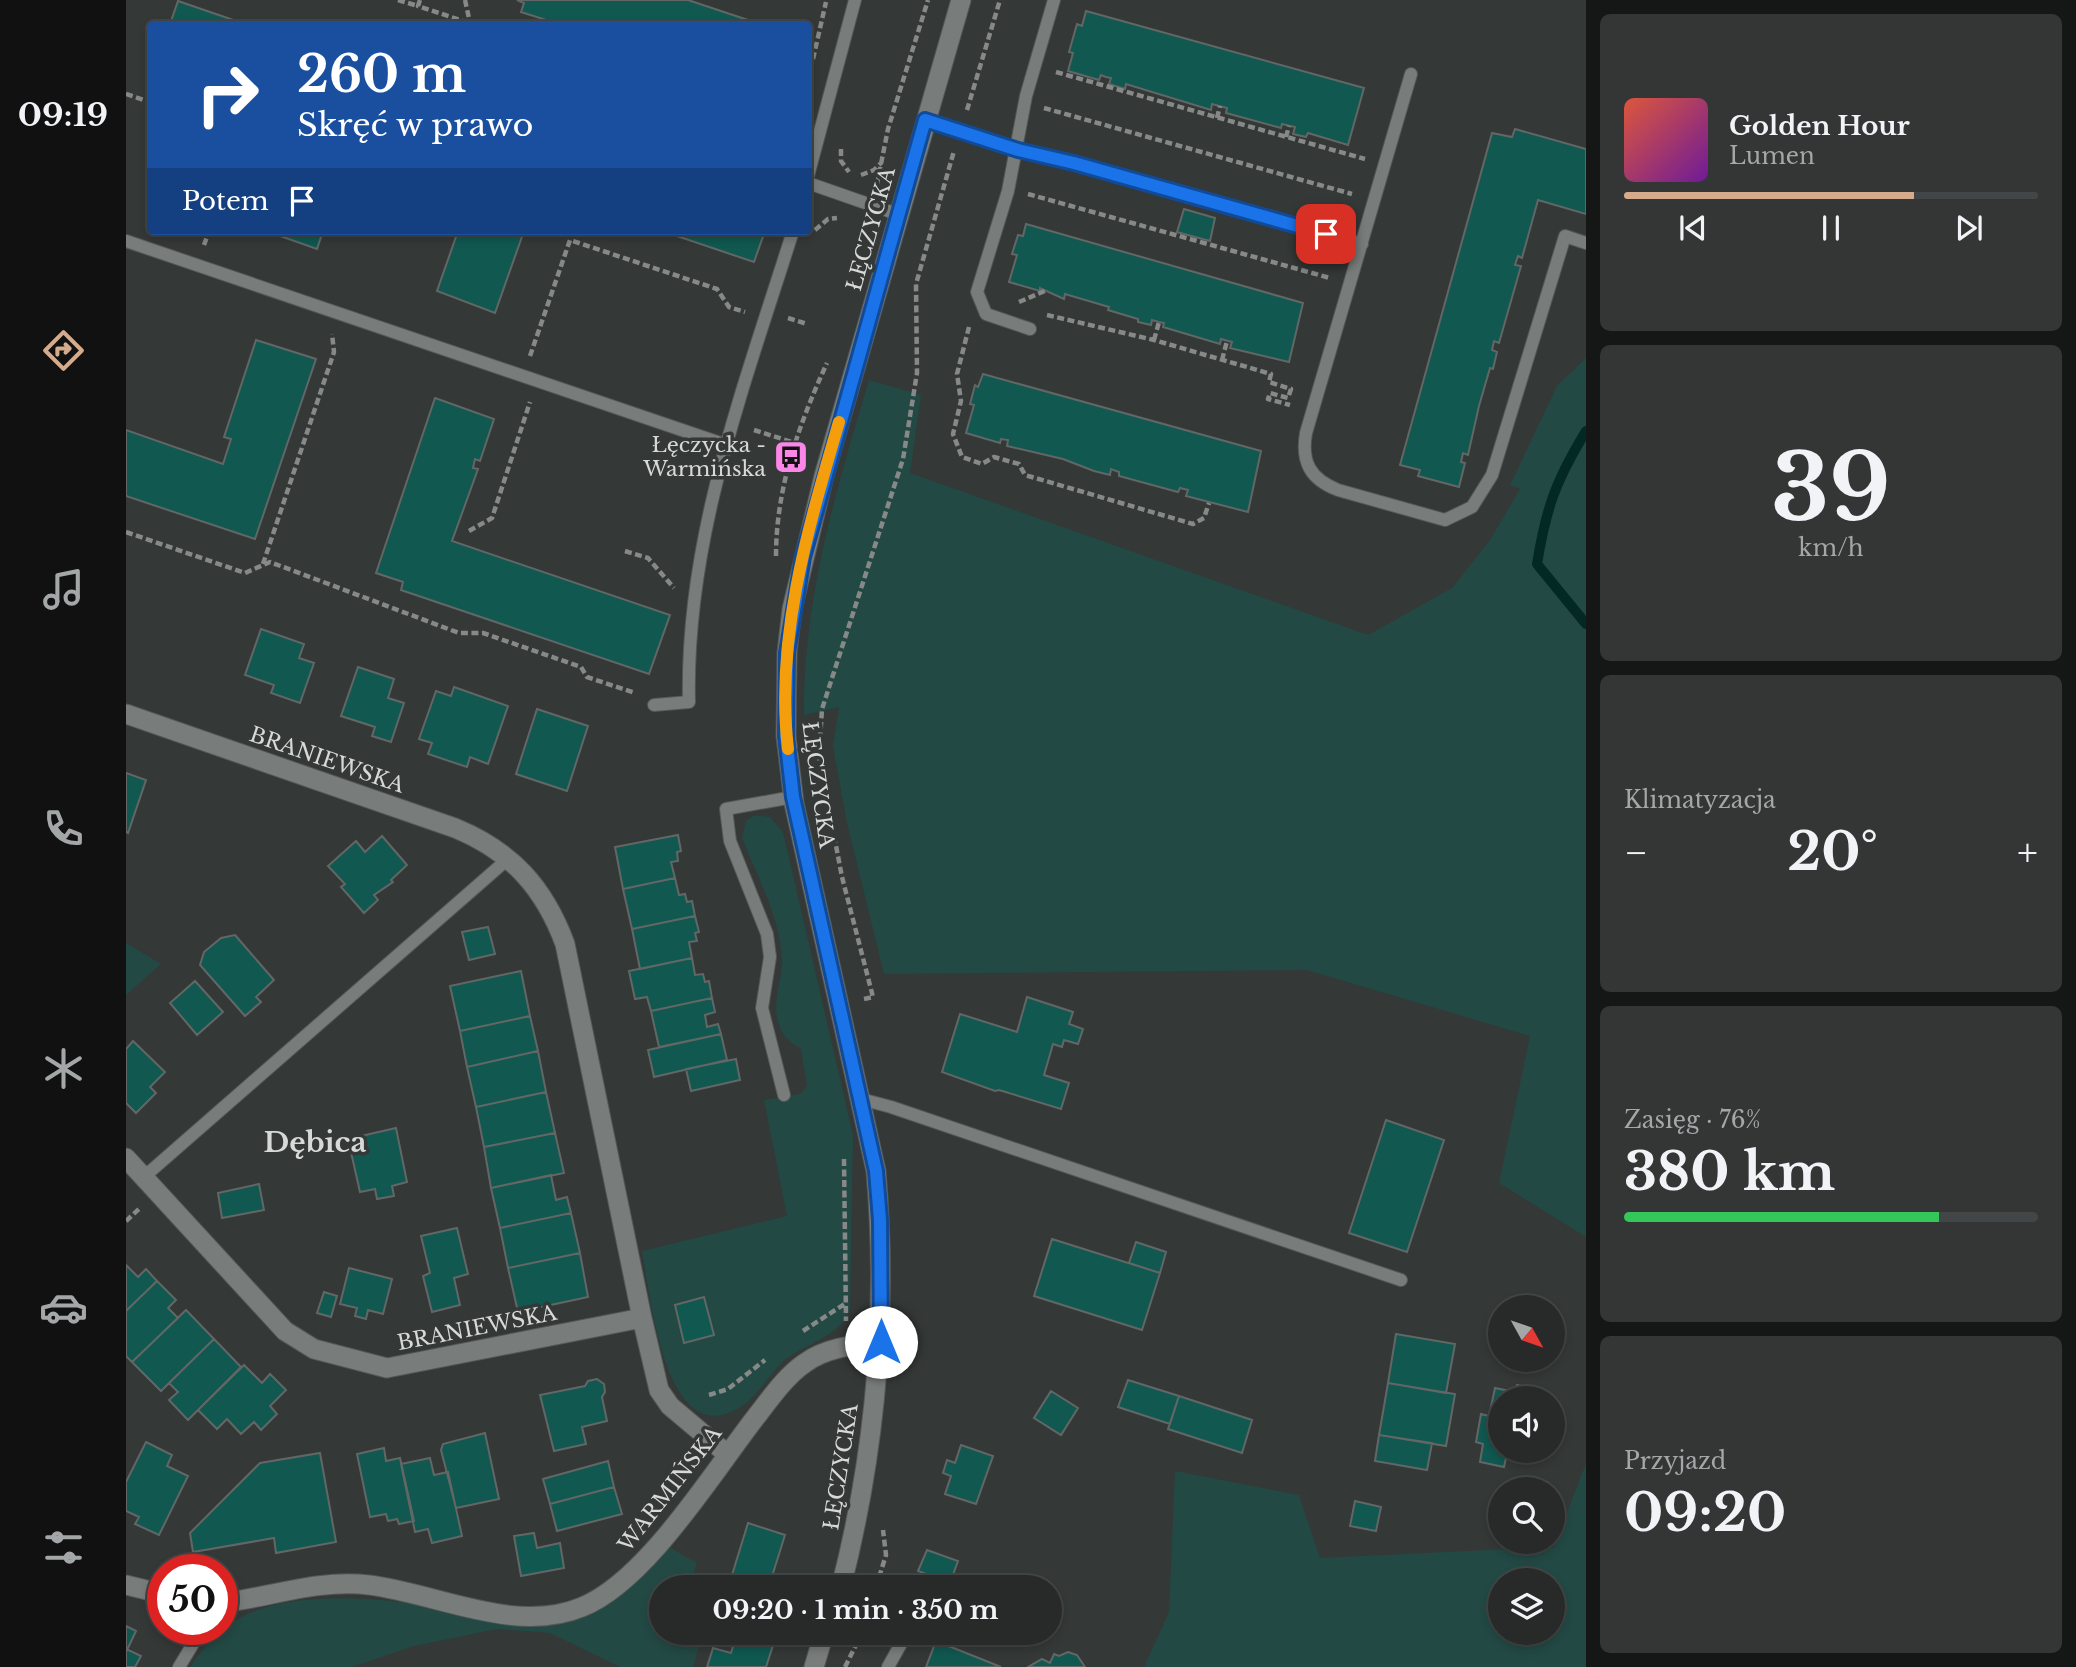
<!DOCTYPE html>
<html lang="pl">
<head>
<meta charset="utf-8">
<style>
	:root { --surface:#272a29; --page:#333635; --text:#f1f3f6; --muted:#a4a7a8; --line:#434646; --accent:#d6ab8b }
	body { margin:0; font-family:"Libre Baskerville",serif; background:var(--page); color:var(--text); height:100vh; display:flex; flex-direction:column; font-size:26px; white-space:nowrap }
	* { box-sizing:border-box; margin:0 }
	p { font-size:23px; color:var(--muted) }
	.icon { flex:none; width:38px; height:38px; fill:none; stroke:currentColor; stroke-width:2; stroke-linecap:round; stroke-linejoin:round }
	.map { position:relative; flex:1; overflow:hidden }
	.panel { display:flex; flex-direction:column; gap:14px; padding:14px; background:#151717; width:490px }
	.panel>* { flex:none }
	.banner { position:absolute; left:21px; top:21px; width:665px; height:214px; border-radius:7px; box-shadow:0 4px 10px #0003,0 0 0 2px var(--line); background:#1a4fa0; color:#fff; overflow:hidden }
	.needle { width:46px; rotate:130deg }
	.controls { position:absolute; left:1362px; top:1295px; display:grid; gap:14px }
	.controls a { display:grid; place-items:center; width:77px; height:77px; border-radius:50%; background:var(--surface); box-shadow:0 4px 10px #0003,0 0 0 2px var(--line); font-size:35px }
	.speed { position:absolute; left:21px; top:1554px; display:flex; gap:14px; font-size:35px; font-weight:700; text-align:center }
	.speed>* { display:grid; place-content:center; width:91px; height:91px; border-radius:50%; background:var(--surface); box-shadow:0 4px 10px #0003,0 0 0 2px var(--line); line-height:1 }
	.speed .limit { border:10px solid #d22; background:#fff; color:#111 }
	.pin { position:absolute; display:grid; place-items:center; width:60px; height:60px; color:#fff; margin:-30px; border-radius:14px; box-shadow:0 4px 10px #0006 }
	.me { position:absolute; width:77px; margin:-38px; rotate:0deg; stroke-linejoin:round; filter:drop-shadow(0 0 5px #0008) }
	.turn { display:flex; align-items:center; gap:24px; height:147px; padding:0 35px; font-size:32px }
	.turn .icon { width:91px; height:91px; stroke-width:2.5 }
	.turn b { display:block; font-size:49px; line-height:60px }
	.then { display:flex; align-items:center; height:66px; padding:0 35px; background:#0003; gap:14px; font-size:26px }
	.big { font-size:52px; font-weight:700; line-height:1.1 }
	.panel .tile { flex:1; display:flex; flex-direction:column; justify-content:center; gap:10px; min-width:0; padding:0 24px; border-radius:10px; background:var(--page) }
	.panel .dial { align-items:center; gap:0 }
	.dial b { font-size:91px; line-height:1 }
	.song { display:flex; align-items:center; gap:21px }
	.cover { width:84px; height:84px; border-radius:10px; background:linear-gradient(135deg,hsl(10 70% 55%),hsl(280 70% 35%)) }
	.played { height:7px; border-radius:4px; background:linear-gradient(90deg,var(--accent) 70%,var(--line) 70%) }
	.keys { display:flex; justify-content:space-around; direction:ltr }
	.heat { display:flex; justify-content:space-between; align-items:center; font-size:38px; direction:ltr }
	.charge { height:10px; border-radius:5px; background:linear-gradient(90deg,#34c759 76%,var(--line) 0) }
	.trip { position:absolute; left:523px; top:1575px; width:413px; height:70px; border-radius:35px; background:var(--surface); box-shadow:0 4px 10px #0003,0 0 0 2px var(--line); font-weight:700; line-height:70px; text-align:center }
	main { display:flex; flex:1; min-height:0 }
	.tab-bar { display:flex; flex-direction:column; width:126px; justify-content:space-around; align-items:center; background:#101110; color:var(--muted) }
	.tab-bar .icon { width:49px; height:49px }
	.tab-bar .active { color:var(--accent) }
	.tab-bar b { font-size:32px; color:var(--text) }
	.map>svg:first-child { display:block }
	.green { fill:#234944; fill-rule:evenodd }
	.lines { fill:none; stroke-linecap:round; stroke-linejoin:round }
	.stream { stroke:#042924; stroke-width:10 }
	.building { fill:#105850; stroke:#626766; stroke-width:2 }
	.service-casing { stroke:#535756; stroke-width:14 }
	.minor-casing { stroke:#535756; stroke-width:21 }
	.secondary-casing { stroke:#535756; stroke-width:21 }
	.path { stroke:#868988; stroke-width:4.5; stroke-dasharray:7 3.5; stroke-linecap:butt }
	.service { stroke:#787c7b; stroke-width:12 }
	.minor { stroke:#787c7b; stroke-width:19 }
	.secondary { stroke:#787c7b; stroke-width:19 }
	.route-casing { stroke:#114b97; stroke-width:18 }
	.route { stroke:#1a73e8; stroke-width:12 }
	.slow { stroke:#f59e0b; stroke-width:12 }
	.labels { text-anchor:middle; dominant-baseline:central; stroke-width:7; stroke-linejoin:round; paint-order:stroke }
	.street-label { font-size:21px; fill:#d7d9d9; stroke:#343837 }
	.poi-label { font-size:21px; fill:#d7d9d9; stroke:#343837; text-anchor:end }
	.district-label { font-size:28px; font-weight:bold; fill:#d7d9d9; stroke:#343837 }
</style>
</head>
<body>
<main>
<nav class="tab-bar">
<b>09:19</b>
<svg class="icon active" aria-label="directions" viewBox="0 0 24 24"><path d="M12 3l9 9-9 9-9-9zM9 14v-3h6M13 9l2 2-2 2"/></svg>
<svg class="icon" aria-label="music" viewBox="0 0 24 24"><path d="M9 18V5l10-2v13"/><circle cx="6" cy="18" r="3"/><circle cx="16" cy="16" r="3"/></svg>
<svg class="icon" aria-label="phone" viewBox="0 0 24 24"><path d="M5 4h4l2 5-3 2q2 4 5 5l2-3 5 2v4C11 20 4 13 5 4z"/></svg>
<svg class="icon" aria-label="climate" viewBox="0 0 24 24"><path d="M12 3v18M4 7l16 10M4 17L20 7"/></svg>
<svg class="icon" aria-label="car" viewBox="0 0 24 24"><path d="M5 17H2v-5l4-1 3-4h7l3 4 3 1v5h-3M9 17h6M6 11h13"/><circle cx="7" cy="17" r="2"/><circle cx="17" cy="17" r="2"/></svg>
<svg class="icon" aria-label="filters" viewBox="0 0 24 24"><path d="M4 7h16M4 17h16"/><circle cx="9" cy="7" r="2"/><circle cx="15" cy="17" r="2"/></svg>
</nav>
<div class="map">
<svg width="1460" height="1667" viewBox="0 0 1460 1667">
	<rect width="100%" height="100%" fill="#343837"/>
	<!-- green -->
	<path class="green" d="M1460,358V1237L1373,1183L1404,1036L1181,970L758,974L721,823L707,746L713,707L678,715C677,599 710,490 743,380L795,395L784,473L1242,635L1326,588L1364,540L1394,489L1384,485L1431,386Z
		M635,816L644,817L657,832L727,1135L724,1308C718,1335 679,1344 660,1359C642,1374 632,1398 611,1409C538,1450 524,1291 516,1251L661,1216L638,1100L674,1094L681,1086L675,1049C663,1042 655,1035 652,1021C646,1001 656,982 656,961C655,919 631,876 616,838L620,821L627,816Z
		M0,943L35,964L0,995Z
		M1460,1463V1667H1018L1043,1612L1049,1471L1173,1495L1194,1558L1428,1547ZM1426,1580V1633H1374V1580Z
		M543,1547L571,1563L567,1575L591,1587H536V1633H577L567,1667H494L424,1633L371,1629L288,1646L226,1667H64C76,1651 87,1635 104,1624C177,1574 326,1610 408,1624C463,1625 508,1587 543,1547Z"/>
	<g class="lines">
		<!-- stream -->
		<path class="stream" d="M1460,431C1430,480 1420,508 1411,564L1460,624"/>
	</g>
	<!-- building -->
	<path class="building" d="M391,0H562L634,24H433L395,12L398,3Z
		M52,1L119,24H44Z
		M960,11L1238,88L1222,145L1182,133L1180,137L1167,134L1169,127L1156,124L1155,128L1100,113L1101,108L1086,104L1085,110L1000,84L999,89L983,84L985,78L980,77L975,75L973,80L942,71L947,53L943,52L951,24L956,26Z
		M1389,129L1460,149V214L1412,200L1396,258L1392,256L1389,265L1395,266L1373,343L1368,341L1366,350L1371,352L1367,369L1364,368L1353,406L1342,455L1337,453L1335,462L1339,463L1333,487L1292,476L1294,470L1274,465L1366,133L1386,137Z
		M1058,209L1089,218L1084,241L1051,232Z
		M900,224L1177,303L1163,362L1104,348L1106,342L1095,339L1094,344L1037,327L1038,323L1033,322L1026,320L1025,325L1012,322V319L982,310L983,307L939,294L938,299L914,288V291L883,282L891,255L886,254L892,235L897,236Z
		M140,231H197L191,249Z
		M332,231H398L369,313L311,291Z
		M536,231H639L628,262Z
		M130,340L190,359L129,539L0,496V430L97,464L105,439L98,437Z
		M857,374L1135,451L1122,512L1060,496L1062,490L1054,488L1052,492L993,476V472L985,469L984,475L968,471L937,459L881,446L882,440L875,439L874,443L840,433L848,405L844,404L849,385L852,387Z
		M309,398L368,419L354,461L349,459L347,468L352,469L326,541L544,615L523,674L275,590L277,582L250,573Z
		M135,629L178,644L173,658L188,663L174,703L145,693L148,685L119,675Z
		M232,667L268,679L262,698L278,703L265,742L246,736L249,727L215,716Z
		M328,687L382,706L362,764L344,757L341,767L302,754L306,743L293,739L310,691L325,696Z
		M411,709L462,726L441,791L390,774Z
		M0,773L20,780L2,833L0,832Z
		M552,835L555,851L551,852L552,861L545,862L549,878L497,889L489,847Z
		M256,836L281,865L265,880L267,882L248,895L252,900L238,913L215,887L219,884L202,866L230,841L239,852Z
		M549,878L553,895L559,894L561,902L566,901L569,916L506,929L497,889Z
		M569,916L573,932L569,933L571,941L563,942L566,958L514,969L506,929Z
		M362,927L369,954L343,960L336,932Z
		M109,935L148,980L130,997L135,1002L119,1016L74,965L78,952L95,938Z
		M566,958L569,975L577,974L579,982L583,981L586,998L525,1011L521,997L509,999L503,971Z
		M395,971L404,1016L334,1031L324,986Z
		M69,981L97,1012L71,1035L44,1003Z
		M901,997L947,1012L943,1024L957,1029L952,1044L938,1040L936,1047L927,1044L918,1075L943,1083L935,1109L873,1090L869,1091L816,1072L834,1014L891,1032Z
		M586,998L589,1012L579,1015L581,1027L592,1024L595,1034L533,1047L525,1011Z
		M404,1016L412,1051L341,1067L334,1031Z
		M595,1034L601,1060L528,1077L522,1050Z
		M7,1041L39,1072L24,1087L30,1093L10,1113L0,1103V1049Z
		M412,1051L420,1092L350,1107L341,1067Z
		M610,1059L614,1080L565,1091L560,1069Z
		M420,1092L429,1133L358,1147L350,1107Z
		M1260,1120L1318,1140L1281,1252L1223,1233Z
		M270,1128L281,1182L266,1186L268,1196L251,1199L249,1189L234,1192L222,1139Z
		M429,1133L438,1173L365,1188L358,1147Z
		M425,1175L430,1200L441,1197L445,1213L374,1228L365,1188Z
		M133,1184L138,1210L96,1218L92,1193Z
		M445,1213L454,1253L382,1268L374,1228Z
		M331,1228L342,1274L328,1278L334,1305L306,1312L297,1276L304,1273L295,1236Z
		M926,1239L1034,1273L1016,1330L908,1296Z
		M1010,1242L1040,1252L1034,1273L1003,1263Z
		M454,1253L462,1297L392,1312L382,1268Z
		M0,1265L12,1277L20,1269L31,1281L0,1311Z
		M223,1268L266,1279L257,1314L242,1310L240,1319L229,1316L231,1308L214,1304Z
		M31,1281L50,1300L42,1308L52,1318L6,1362L0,1356V1311Z
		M198,1292L211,1296L205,1317L191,1313Z
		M578,1297L588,1335L558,1343L549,1305Z
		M60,1310L88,1339L35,1391L6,1362Z
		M1270,1334L1329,1344L1320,1393L1262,1383Z
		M88,1339L115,1367L62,1420L43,1400L52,1392L43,1383Z
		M118,1365L136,1383L144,1374L160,1390L144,1406L151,1414L135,1430L128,1422L115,1434L101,1419L91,1429L72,1410Z
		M471,1379L478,1384L479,1392L476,1397L481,1421L456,1427L460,1444L428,1451L414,1395L459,1386L462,1381Z
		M1002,1380L1053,1396L1044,1424L992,1407Z
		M1262,1383L1329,1394L1320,1446L1253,1435Z
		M1391,1385L1414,1390L1412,1398H1374V1451H1402L1400,1462L1380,1458L1378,1467L1354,1462L1357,1444L1350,1442L1355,1414L1363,1416L1369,1388L1389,1392Z
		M925,1391L952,1408L935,1435L908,1418Z
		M1053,1396L1126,1420L1116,1453L1042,1429Z
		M359,1433L373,1499L330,1508L315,1450L317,1444Z
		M1253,1435L1306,1443L1301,1470L1249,1461Z
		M20,1442L46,1455L41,1466L62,1476L33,1535L9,1524L13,1517L0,1511V1482Z
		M835,1445L867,1456L850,1504L819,1494L825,1476L817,1473L821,1460L829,1463Z
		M258,1448L260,1461L274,1458L288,1521L273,1524L271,1519L262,1521L260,1514L244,1517L231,1454Z
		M194,1453L210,1542L150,1553L148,1538L67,1552L64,1533L134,1463Z
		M304,1458L308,1475L322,1472L336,1536L306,1543L302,1529L289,1532L275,1464Z
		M482,1461L488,1487L424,1504L417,1479Z
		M488,1487L496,1514L431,1531L424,1504Z
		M1229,1501L1255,1507L1250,1531L1224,1526Z
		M622,1523L659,1535L643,1586L606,1575Z
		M408,1533L411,1548L434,1543L438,1568L395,1576L388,1536Z
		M801,1550L832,1561L824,1583L792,1571Z
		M0,1626L10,1631L1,1650L0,1649Z
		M611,1633H651L640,1667H581L587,1648L605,1653Z
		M810,1641L875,1667H800Z
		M0,1649L15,1656L9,1667H0Z
		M942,1652L951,1655L959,1667H902L916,1659L924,1663L928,1654L933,1656Z"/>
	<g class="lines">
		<!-- service casing -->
		<g class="service-casing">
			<path id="service" d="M1285,74L1180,433C1175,462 1184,479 1212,490L1319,520L1346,507L1366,475L1439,236L1460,243
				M799,120L892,150L925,156L1236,244
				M682,176L729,0
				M682,183L774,215
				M0,241L600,445
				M904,329L860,314L851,292L882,191L900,96L928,0
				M528,705L563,702C559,539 619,384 667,231
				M658,1095L636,1008L644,957L641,934L604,841L600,809L667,797
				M735,1099L765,1107L1275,1280
				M19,1176L383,858
				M53,1667L76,1629
				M762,1667L781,1633"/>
		</g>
		<!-- minor casing -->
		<g class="minor-casing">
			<path id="minor" d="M0,714L329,828C385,851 418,887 439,944L516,1318L533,1390L544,1406L601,1454
				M0,1158L159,1331L188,1349L261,1368L516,1318
				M0,1585L37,1594
				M96,1603C145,1597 192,1579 243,1585C310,1593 389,1635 456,1607C521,1581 588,1470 633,1413C646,1396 661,1375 679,1363C701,1347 729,1345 755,1342"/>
		</g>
		<!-- secondary casing -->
		<g class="secondary-casing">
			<path id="secondary" d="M715,1587C750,1450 762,1312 750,1171L668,803L660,736L661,653L666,609L698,476L835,0
				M688,1667L698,1633"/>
		</g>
		<!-- path -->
		<path class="path" d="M272,0L292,6
			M294,0L292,6L346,24
			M339,0L344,23
			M687,59L700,2
			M930,72L1239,159
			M0,94L24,102
			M918,108L1226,194
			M841,110L874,0
			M1091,118L1094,106
			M1160,137L1163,126
			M715,149V161L723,172
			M735,175L748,170L756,162
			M751,184L762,129L802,0
			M902,194L1204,278
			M689,230L702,219L711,218
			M78,245L83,231
			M893,302L921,290
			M921,315L1028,340L1145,374L1143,382L1165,389L1162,398L1144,393L1142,399L1164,405
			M662,318L681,324
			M843,327L831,374L835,401L827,434L836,457L856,464L868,457L893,464L899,475L1067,524L1078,518L1083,503
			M1028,340L1033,322
			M404,356L444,240L591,289L603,307L619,312
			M1096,360L1101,341
			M628,430L669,443
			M343,531L366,518L404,402
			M0,532L119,573L144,562L333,633H357L455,667L461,677L509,693
			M499,551L522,558L548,588
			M650,556C650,488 673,424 701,363
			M137,564L208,352L206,334
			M738,999L747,997L716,877L693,757L696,709L777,459L791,373L790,284L828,151
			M718,1159L720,1321
			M0,1221L14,1208
			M677,1331L720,1303
			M583,1395L602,1389L639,1360
			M750,1587L760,1555L757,1530
			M719,1667L736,1633"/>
		<!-- service -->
		<use href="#service" class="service"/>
		<!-- minor -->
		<use href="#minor" class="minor"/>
		<!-- secondary -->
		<use href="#secondary" class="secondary"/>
	</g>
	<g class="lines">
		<!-- route casing -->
		<g class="route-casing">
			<path id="route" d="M755,1342L754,1220L750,1171L667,797L660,736L661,653L677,557L799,120L892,150L948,163L1200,234"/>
		</g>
		<!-- route -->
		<use href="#route" class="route"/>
		<!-- slow -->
		<path class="slow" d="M662,749C649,638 682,528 713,422"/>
	</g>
	<!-- icons -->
	<defs>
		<g id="bus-square" transform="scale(1.75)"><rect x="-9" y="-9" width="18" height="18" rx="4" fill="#fa87e7" stroke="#343837"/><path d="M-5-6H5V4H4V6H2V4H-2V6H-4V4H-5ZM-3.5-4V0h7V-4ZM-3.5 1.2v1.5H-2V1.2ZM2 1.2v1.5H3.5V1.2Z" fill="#111"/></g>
	</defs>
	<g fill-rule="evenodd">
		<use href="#bus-square" x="665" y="457"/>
	</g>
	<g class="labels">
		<!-- street labels -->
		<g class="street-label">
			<text transform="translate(745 229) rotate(-74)">ŁĘCZYCKA</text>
			<text transform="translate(201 760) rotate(19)">BRANIEWSKA</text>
			<text transform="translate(692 785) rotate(82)">ŁĘCZYCKA</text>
			<text transform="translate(351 1328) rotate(-11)">BRANIEWSKA</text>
			<text transform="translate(715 1467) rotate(-81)">ŁĘCZYCKA</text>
			<text transform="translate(544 1489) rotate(-52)">WARMIŃSKA</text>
		</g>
		<!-- poi labels -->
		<g class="poi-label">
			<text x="640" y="445">Łęczycka -<tspan x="640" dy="24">Warmińska</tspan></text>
		</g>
		<!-- district labels -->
		<g class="district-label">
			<text x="189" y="1142">Dębica</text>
		</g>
	</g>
</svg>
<div class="controls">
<a><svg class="needle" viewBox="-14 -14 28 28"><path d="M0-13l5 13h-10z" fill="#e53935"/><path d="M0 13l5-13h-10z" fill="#a4a7a8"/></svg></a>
<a><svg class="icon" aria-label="sound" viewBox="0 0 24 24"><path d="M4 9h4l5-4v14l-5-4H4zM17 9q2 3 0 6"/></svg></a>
<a><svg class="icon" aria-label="search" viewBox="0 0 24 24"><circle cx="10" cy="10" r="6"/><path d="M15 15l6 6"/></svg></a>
<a><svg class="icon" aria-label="layers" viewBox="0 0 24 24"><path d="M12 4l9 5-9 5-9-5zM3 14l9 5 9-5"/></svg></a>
</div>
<div class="speed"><div class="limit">50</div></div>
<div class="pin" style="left:1200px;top:234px;background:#d93025"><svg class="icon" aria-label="arrive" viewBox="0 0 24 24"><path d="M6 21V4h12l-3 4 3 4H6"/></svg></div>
<svg class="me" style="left:755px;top:1342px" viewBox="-20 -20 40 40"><circle r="19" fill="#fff"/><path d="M0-13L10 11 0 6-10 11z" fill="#1a73e8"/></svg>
<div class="trip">09:20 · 1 min · 350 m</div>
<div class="banner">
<div class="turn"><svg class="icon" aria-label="right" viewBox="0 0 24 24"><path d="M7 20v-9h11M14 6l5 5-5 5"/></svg><div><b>260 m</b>Skręć w prawo</div></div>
<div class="then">Potem<svg class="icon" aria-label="arrive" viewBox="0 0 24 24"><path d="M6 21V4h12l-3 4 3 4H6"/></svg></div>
</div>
</div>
<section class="panel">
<div class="tile">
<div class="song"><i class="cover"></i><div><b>Golden Hour</b><p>Lumen</p></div></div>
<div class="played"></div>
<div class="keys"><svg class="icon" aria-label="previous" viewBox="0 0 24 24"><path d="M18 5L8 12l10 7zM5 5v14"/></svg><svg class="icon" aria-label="pause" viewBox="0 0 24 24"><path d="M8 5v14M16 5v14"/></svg><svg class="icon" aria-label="next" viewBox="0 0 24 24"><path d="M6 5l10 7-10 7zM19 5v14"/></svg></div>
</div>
<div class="tile dial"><b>39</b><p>km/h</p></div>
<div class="tile"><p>Klimatyzacja</p>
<div class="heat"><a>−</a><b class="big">20°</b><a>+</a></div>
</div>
<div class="tile"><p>Zasięg · 76%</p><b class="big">380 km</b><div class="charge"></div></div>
<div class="tile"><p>Przyjazd</p><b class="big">09:20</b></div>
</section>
</main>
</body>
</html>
